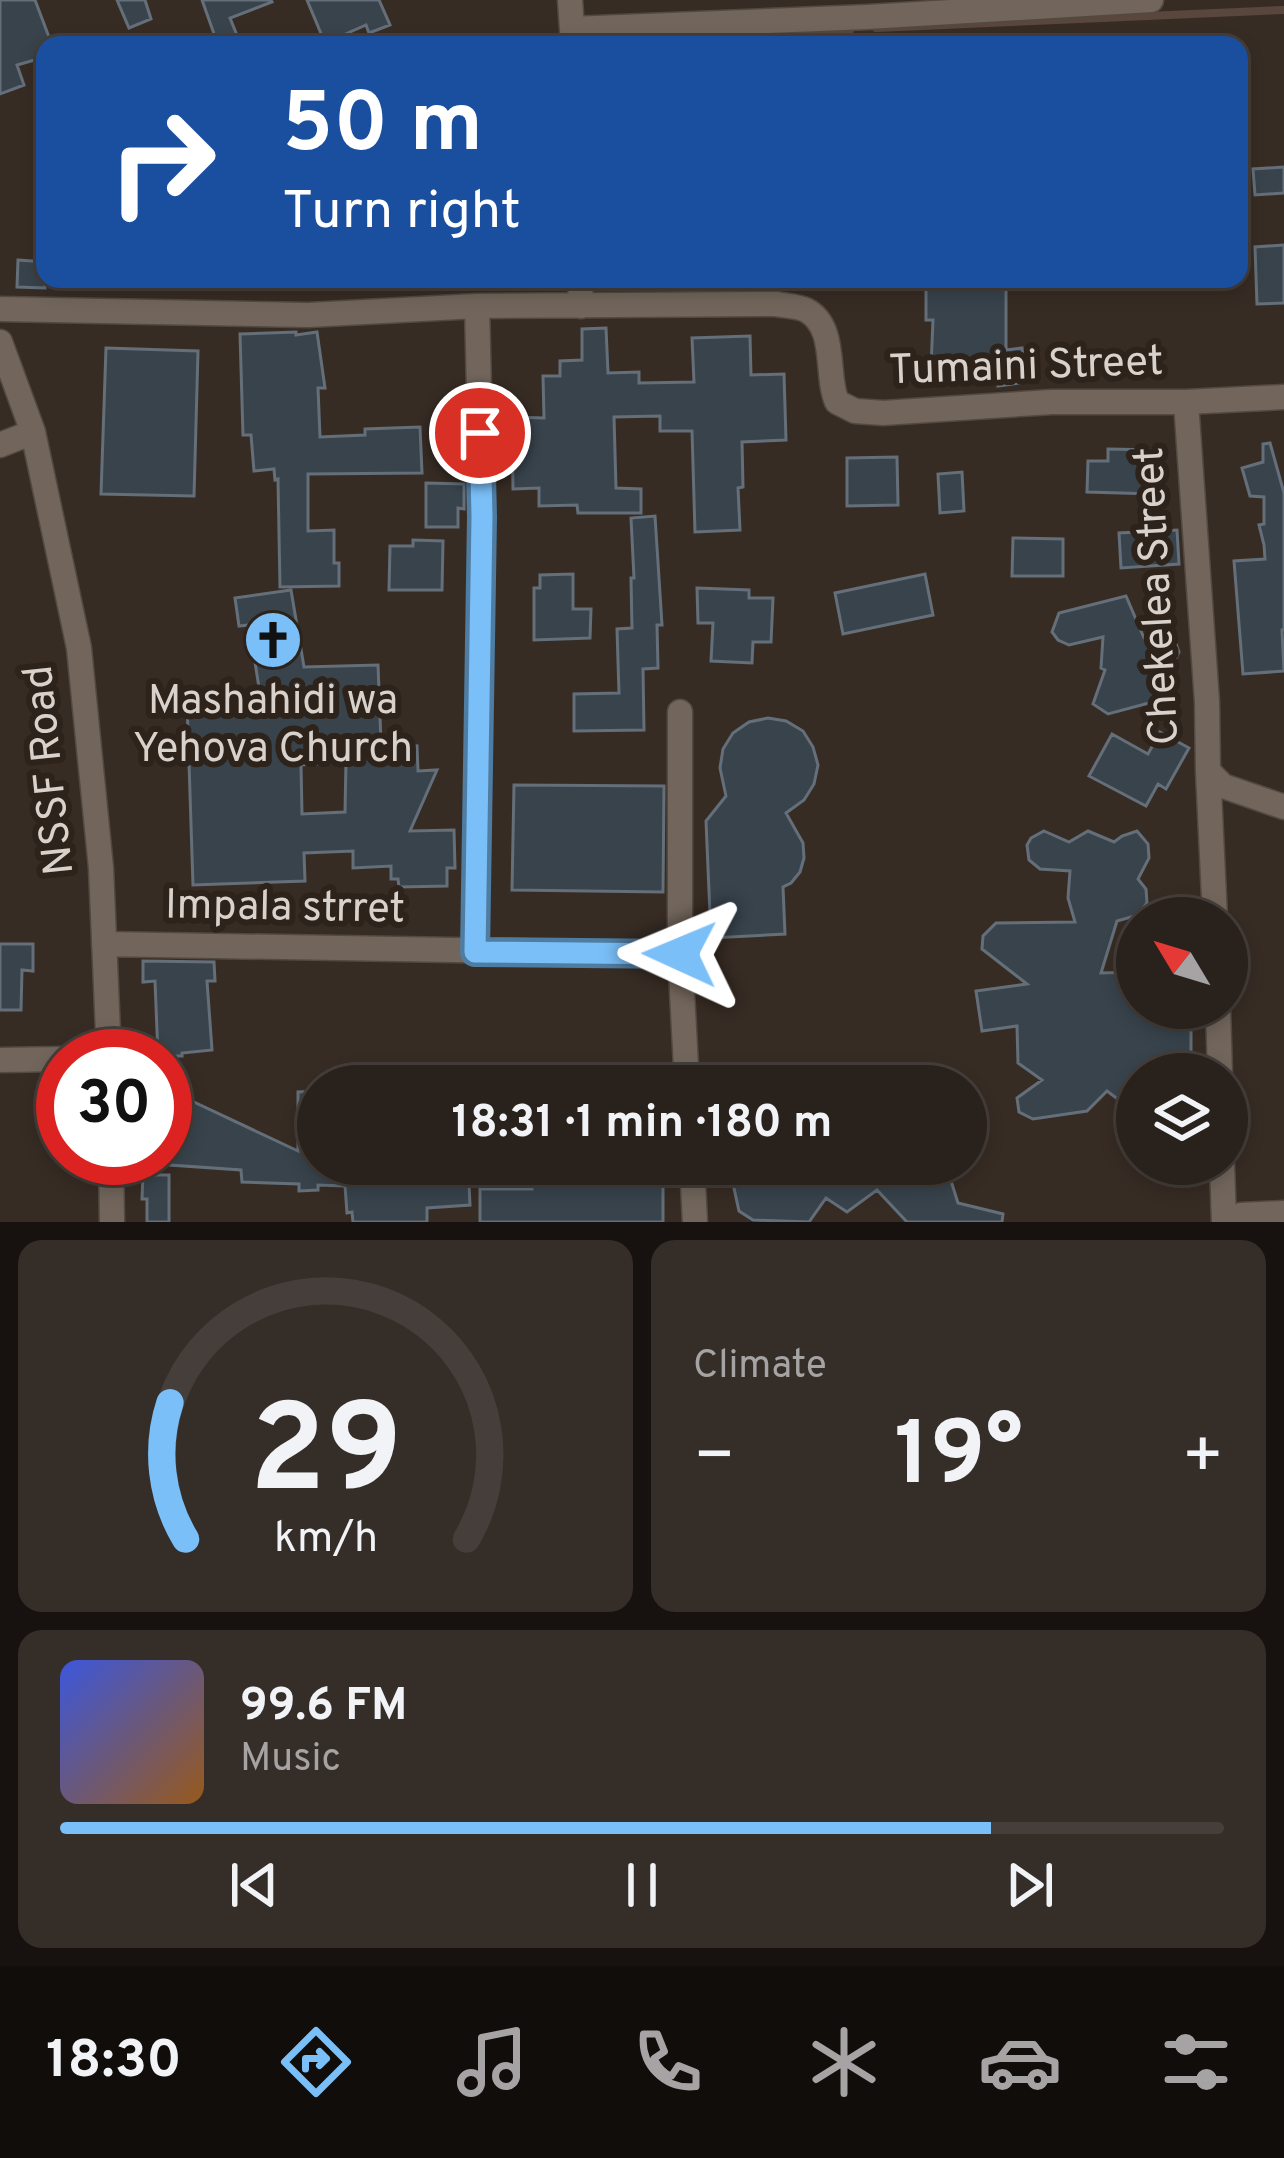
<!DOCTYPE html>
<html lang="en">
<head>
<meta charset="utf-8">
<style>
	:root { --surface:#29211b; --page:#352e28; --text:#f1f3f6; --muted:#a5a3a3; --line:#453e3a; --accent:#7abff8 }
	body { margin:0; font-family:Overpass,sans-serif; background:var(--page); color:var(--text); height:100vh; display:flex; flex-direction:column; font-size:45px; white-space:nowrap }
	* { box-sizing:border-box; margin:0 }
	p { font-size:39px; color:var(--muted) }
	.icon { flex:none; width:66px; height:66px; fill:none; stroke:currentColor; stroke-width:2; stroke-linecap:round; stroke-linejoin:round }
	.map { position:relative; height:1222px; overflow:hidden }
	.panel { display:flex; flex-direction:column; gap:18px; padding:18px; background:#17120f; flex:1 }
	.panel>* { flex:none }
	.guide { position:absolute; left:36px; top:36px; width:1212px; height:252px; border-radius:24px; box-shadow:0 6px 18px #0003,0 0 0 3px var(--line); background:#1a4fa0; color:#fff; overflow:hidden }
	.needle { width:78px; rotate:308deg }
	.fabs { position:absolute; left:1116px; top:897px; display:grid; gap:24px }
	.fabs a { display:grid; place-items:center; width:132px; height:132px; border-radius:50%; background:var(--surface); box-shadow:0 6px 18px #0003,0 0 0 3px var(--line); font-size:60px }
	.speed { position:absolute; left:36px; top:1029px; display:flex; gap:24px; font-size:60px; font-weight:700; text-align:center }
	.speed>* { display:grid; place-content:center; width:156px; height:156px; border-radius:50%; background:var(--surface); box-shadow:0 6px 18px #0003,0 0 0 3px var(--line); line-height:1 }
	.speed .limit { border:18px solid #d22; background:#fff; color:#111 }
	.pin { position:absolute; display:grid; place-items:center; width:102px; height:102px; color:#fff; margin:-51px; border:6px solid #fff; border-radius:50%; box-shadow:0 3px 12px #0007 }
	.me { position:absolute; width:132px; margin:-66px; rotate:271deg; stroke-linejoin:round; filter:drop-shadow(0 0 9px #0008) }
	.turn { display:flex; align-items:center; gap:42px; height:252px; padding:0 48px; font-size:54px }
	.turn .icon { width:156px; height:156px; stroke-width:2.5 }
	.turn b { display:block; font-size:84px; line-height:102px }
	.big { font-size:90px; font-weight:700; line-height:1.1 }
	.panel .widget { flex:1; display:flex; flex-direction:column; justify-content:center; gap:18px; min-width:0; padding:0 42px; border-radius:24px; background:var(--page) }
	.panel .dial { align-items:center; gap:0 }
	.dial svg { height:312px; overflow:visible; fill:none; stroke:var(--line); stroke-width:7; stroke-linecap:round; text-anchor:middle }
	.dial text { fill:var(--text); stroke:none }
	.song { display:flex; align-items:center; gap:36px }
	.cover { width:144px; height:144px; border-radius:18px; background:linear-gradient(135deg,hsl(230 70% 55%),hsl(30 70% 35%)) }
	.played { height:12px; border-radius:6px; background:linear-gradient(90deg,var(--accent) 80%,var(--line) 80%) }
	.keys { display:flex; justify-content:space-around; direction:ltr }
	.heat { display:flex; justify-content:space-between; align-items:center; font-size:66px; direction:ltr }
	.panel .tiles { flex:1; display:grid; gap:18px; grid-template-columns:1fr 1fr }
	.widget:last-child { grid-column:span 2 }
	.trip { position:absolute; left:297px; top:1065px; width:690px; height:120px; border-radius:60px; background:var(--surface); box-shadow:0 6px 18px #0003,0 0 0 3px var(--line); font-weight:700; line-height:120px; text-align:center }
	.tab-bar { display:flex; height:192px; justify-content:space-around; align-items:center; background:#100d0b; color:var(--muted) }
	.tab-bar .icon { width:84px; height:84px }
	.tab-bar .selected { color:var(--accent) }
	.tab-bar b { font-size:54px; color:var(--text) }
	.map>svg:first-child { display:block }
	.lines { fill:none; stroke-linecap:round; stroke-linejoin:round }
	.stream { stroke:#59473d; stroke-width:8 }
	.building { fill:#38434c; stroke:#646f7a; stroke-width:3; fill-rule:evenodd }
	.minor-casing { stroke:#524a42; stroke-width:27 }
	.minor { stroke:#72665c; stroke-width:24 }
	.route-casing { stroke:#4f7ca1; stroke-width:30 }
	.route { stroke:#7abff8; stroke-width:21 }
	.labels { text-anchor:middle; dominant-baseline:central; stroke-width:12; stroke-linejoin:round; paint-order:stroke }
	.street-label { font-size:42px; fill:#d8d1cc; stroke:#2d231a }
	.poi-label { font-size:42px; fill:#d8d1cc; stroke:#2d231a }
</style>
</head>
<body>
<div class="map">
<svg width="1284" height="1222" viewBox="0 0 1284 1222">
	<rect width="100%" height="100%" fill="#372c24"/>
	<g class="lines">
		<!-- stream -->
		<path class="stream" d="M876,28L1284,10
			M605,40L850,30"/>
	</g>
	<!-- building -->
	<path class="building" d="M0,0H35L52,45H45V57L17,65L24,85L0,94Z
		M117,0H145L151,19L129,28Z
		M202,0H271L272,2L230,18L241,45H218Z
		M307,0H379L390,25L369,33L366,25L325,43Z
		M1284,167V193L1255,195L1253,169Z
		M1284,245V303L1257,304L1255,247Z
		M18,260L45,262V288L17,287Z
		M926,280L1006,281V350L1022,348L1026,382L998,386L997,371L931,368L933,320H926Z
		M606,328L608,373L639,372V383L694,382L692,338L750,336L751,375L784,374L786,440L742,442L743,487L738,488L740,530L695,532L692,431H660V416L614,417L616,488L641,489V513H578L577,505L539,506V488L513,489L512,417L544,418L543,376H560V361L582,360V329Z
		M296,332V335L317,332L325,388H318L320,437L365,435V429L420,427L422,473L308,474V531L334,530V563H339V586L280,587L278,479L275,480L274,469L254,471L251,435H243L240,334Z
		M106,348L198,351L194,496L101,494Z
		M1270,443L1284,493V630H1282L1284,671L1243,674L1234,561L1265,559L1264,545L1259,525L1264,524V497L1250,496L1242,468L1263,462V444Z
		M1108,449L1156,450L1154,494L1087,492L1088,461H1108Z
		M897,457L898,505L847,506V458Z
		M962,472L964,511L940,513L938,474Z
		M426,483L464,484V509L458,508V527H426Z
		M655,516L662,625H657L658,668L643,669L644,730L574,731V694L619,693L617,629L632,628L631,578H634L631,518Z
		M1177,530L1179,564L1121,568L1119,533Z
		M1013,538L1063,539V576H1012Z
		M413,540L443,541L442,590H389L390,546H413Z
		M573,574V609H591L590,638L534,640V588H540V575Z
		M925,574L933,615L843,634L835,593Z
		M697,588L749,590V598H773L771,642H753L752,663L711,661L713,623H698Z
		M291,590L304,667L378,665L381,743L401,740L403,745L417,746L418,771L437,770L410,831L454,830L455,868H447V886L399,887L398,879H391V866L353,868V851L304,853L305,881L193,885L187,702L261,700L249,625L239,626L235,598ZM346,762L345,812L302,814L301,765Z
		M1126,596L1144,638L1160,633L1175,641L1179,652L1166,678L1171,681L1164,699L1108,714L1093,704L1105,670L1101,668L1103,637L1069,645L1058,640L1052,632L1059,613Z
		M768,718L786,721L803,731L813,747L818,765L814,784L804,800L786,813L803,843L804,858L800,872L791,883L783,887L785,934L711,938L706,821L726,796L720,768L723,749L733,733L749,722Z
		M1160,732L1189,748L1166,789L1158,784L1146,806L1089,776L1112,734L1148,754Z
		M514,785L664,786L663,892L512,890Z
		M1044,831L1069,842L1088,831L1114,842L1122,836L1137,831L1148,844L1149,858L1138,879L1146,889L1147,903L1138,915L1117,921L1101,973L1137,972V1008H1165L1191,1032V1074H1137V1101L1123,1103L1107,1091L1087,1111L1033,1119L1019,1112L1017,1098L1042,1080L1018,1063L1017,1026L982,1031L976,991L1027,984L982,949L983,936L996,923L1075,922L1068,898L1070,871L1040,869L1029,860L1027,845L1031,838Z
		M0,944H33V971L22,970L21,1010H0Z
		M143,961L214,962L215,981H207L212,1050L182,1053V1056H158L155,981L143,982Z
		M318,1091V1164H468L470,1205L427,1208V1222H353L352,1212L347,1213L345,1186L318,1185V1190L299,1191V1184L242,1182L241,1170L170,1165L172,1135L178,1136L179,1095L298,1151V1092Z
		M531,1164H663V1222H480V1189H532Z
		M740,1164H960L951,1181L958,1203L1003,1214L1002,1222H907L877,1190L847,1212L826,1198L809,1222L753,1220L739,1211L732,1179Z
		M143,1175H169V1222H147V1199H142Z"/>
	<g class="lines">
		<!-- minor casing -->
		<g class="minor-casing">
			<path id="minor" d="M570,0L573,43
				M572,29L868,17L1151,0
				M580,279L581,306
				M0,309L308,315L477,306L776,304C785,306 798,306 806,310C838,327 825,375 837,402L855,411L883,413L1052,402H1186L1284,397
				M0,342L33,432L79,648L101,868L109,1056
				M1186,402L1207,702L1208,771L1223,786L1284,807
				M0,445L33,432
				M680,712V954L687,1086
				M1208,771L1215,918
				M104,944L680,954
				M474,952L482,517L477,306
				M1218,1008L1220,1074
				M0,1060L63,1059
				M111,1158L112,1222
				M692,1164L695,1222
				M1222,1164L1224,1222
				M1226,1222L1241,1215L1284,1213"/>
		</g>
		<!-- minor -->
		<use href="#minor" class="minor"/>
	</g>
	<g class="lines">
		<!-- route casing -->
		<g class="route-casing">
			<path id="route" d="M480,433L482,517L475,952L680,954"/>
		</g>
		<!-- route -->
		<use href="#route" class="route"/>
	</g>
	<!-- icons -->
	<defs>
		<g id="church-disc" transform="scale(3)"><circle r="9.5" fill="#7abff8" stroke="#2d231a"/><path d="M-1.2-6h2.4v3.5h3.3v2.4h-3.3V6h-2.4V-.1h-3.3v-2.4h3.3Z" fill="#111"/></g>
	</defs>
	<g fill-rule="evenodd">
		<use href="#church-disc" x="273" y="640"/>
	</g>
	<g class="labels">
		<!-- street labels -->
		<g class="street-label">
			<text transform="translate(1026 368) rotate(-2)">Tumaini Street</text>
			<text transform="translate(1159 596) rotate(-93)">Chekelea Street</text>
			<text transform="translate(51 770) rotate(-96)">NSSF Road</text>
			<text transform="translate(285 909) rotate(1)">Impala strret</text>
		</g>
		<!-- poi labels -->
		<g class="poi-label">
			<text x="273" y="702">Mashahidi wa<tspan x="273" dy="48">Yehova Church</tspan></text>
		</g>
	</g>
</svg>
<div class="fabs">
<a><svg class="needle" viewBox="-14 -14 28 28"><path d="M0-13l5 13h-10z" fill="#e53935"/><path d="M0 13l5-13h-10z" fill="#a5a3a3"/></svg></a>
<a><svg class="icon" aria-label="layers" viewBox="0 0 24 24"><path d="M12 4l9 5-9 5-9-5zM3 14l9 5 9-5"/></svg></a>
</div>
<div class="speed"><div class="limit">30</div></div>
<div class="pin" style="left:480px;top:433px;background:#d93025"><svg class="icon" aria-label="arrive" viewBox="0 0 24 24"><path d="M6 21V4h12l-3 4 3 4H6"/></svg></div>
<svg class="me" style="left:680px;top:954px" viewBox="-20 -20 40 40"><path d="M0-17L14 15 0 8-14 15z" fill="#7abff8" stroke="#fff" stroke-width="4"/></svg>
<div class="trip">18:31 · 1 min · 180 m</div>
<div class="guide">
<div class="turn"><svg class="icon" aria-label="right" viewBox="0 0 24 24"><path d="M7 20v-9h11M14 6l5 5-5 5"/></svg><div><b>50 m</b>Turn right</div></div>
</div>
</div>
<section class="panel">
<div class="tiles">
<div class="widget dial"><svg viewBox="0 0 100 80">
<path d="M14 69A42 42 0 1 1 86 69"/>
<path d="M14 69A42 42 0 0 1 10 34" stroke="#7abff8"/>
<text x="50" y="56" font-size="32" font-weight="700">29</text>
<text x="50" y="72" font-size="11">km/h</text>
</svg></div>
<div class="widget"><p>Climate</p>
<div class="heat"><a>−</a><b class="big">19°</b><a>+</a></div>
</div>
<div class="widget">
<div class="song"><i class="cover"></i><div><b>99.6 FM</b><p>Music</p></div></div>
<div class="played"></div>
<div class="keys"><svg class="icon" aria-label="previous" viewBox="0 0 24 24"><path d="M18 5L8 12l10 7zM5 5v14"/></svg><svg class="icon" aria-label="pause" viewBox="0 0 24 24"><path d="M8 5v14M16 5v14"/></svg><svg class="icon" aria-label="next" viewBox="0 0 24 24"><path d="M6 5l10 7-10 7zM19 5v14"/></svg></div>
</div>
</div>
</section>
<nav class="tab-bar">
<b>18:30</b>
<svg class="icon selected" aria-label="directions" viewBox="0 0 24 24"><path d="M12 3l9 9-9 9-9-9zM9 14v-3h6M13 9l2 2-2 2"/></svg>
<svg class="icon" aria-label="music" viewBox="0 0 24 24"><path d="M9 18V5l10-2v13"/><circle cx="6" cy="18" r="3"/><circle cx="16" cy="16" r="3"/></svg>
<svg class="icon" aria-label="phone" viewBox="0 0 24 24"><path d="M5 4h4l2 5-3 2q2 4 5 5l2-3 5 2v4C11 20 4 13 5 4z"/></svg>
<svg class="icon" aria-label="climate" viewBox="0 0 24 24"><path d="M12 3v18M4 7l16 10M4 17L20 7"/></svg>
<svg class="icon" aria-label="car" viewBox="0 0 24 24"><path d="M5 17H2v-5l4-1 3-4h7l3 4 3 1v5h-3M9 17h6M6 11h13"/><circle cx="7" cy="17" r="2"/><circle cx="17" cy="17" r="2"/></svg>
<svg class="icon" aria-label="filters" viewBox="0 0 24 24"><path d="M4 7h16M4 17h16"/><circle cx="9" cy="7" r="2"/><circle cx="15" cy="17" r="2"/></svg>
</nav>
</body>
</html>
